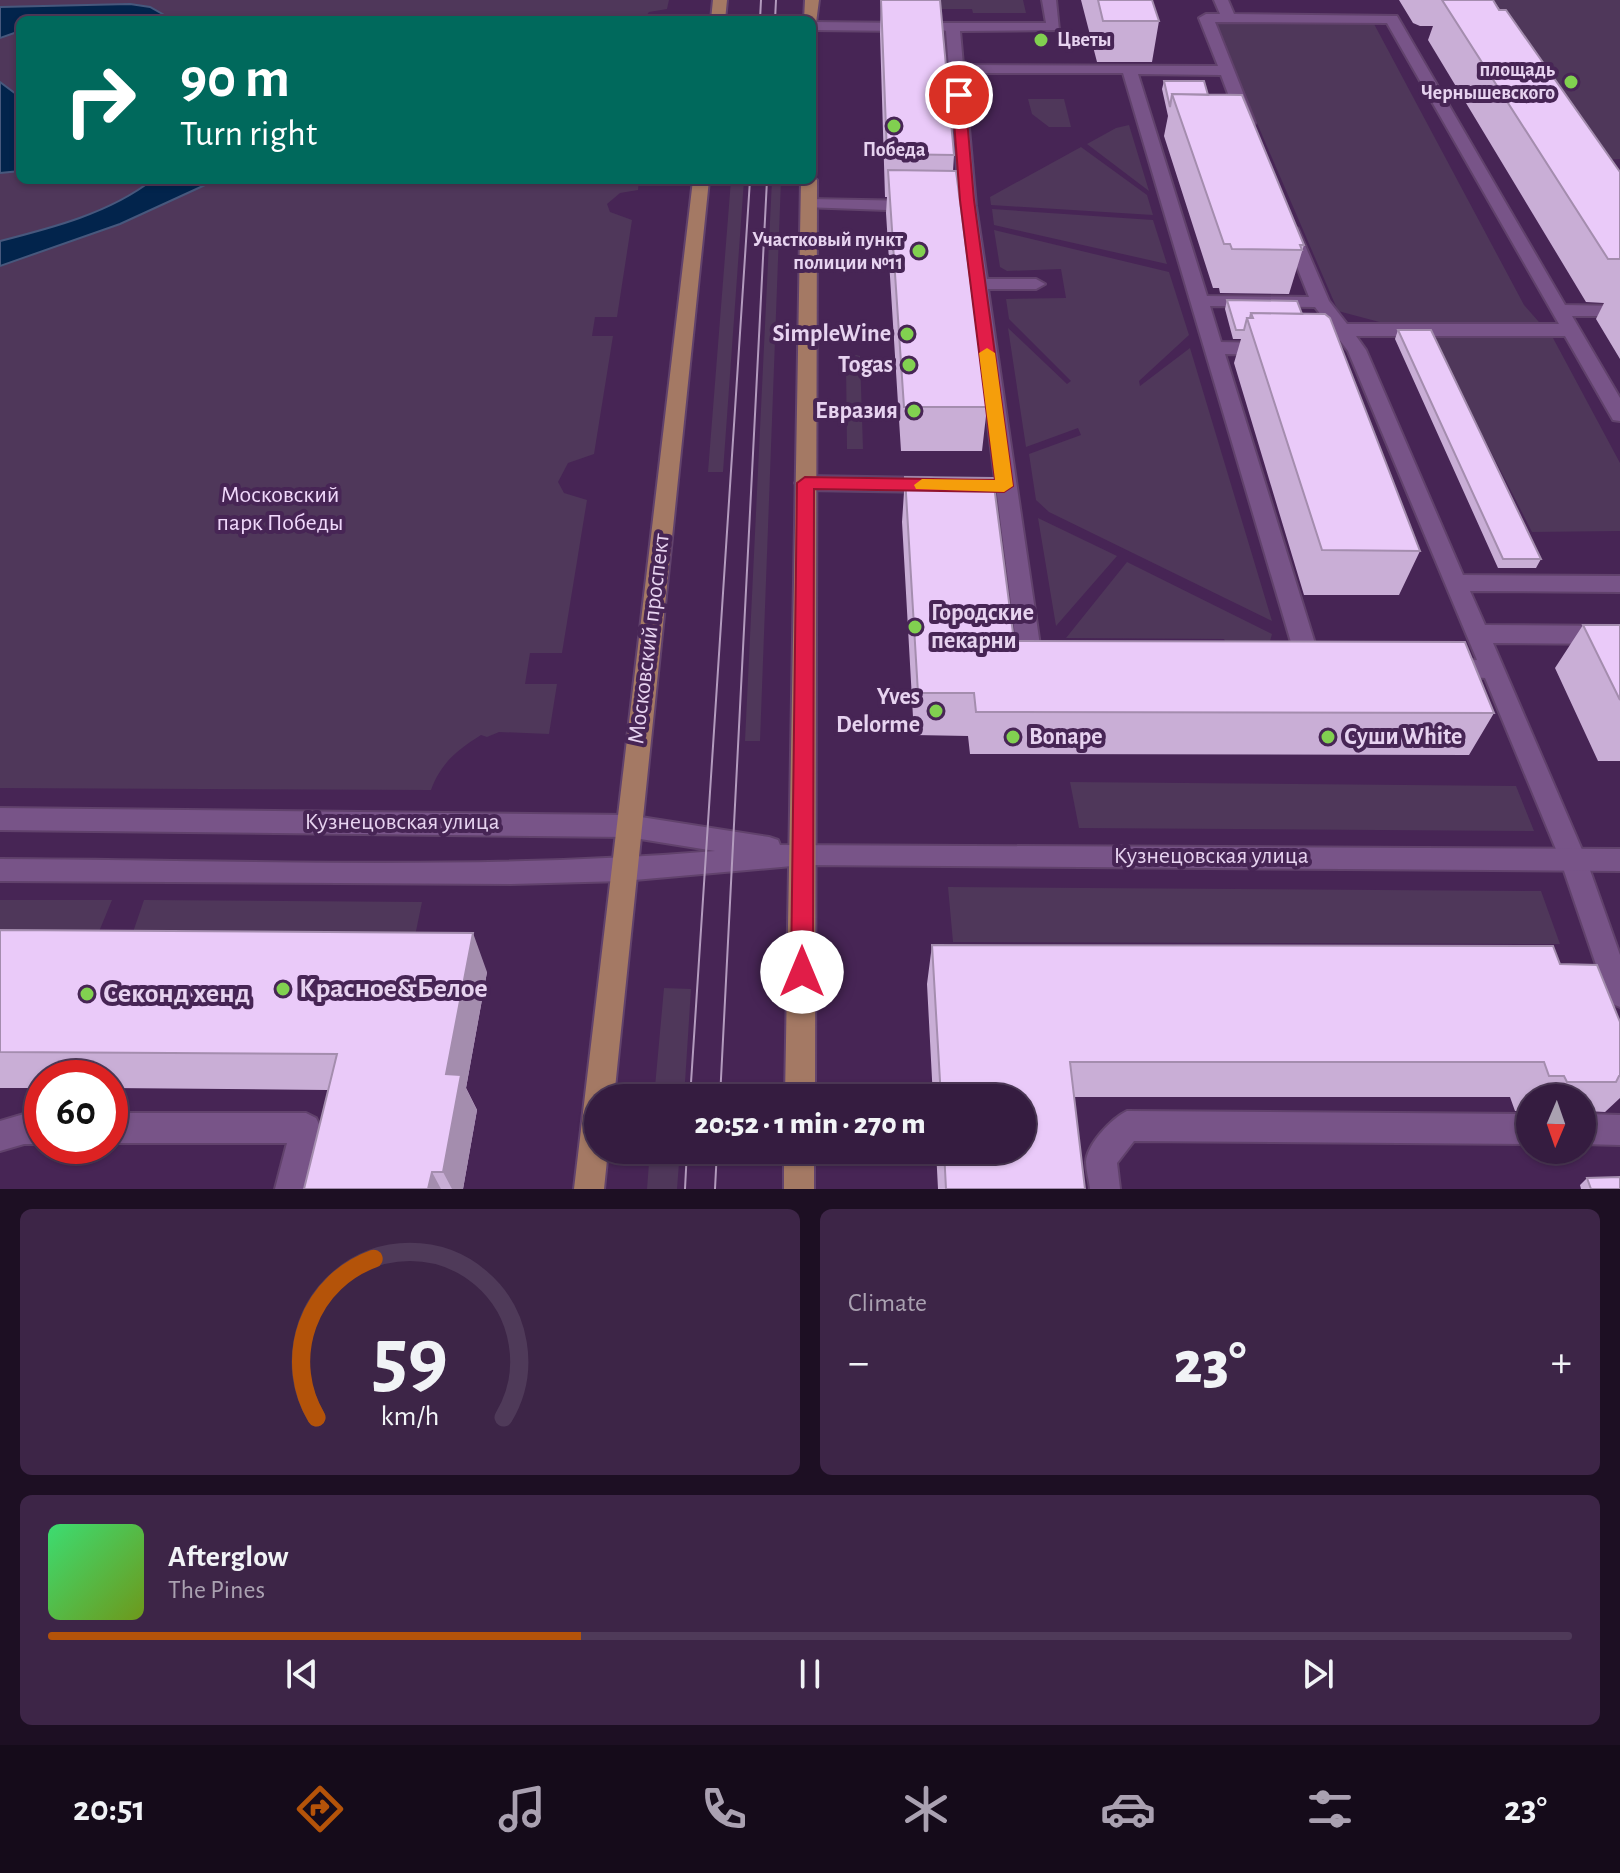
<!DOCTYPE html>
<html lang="en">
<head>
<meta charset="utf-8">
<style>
	:root { --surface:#351c40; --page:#3d2547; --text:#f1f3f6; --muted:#aaa1b1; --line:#4f3a59; --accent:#b45309 }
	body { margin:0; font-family:"Alegreya Sans",sans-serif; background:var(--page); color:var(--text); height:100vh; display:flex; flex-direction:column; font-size:30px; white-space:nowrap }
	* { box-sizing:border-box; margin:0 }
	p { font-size:26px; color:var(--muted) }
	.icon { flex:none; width:44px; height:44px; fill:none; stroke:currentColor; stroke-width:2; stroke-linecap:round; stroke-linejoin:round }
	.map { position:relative; height:1189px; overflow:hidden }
	.panel { display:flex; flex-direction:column; gap:20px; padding:20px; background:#1d0f23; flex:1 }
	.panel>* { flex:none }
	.banner { position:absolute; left:16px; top:16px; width:800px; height:168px; border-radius:12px; box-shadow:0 2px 6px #0004,0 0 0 2px var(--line); background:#00695c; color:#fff; overflow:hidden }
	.needle { width:52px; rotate:182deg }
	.fabs { position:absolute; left:1516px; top:1084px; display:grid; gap:16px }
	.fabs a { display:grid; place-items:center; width:80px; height:80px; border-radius:50%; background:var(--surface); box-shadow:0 2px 6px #0004,0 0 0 2px var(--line); font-size:40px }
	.speed { position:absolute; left:24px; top:1060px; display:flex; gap:16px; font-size:40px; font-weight:700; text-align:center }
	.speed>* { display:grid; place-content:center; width:104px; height:104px; border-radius:50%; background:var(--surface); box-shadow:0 2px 6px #0004,0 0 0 2px var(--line); line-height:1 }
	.speed .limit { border:12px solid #d22; background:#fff; color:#111 }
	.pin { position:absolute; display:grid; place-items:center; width:68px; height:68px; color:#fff; margin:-34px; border:4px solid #fff; border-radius:50%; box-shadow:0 2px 8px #0007 }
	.me { position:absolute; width:88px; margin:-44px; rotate:0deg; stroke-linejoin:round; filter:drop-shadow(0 0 6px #0008) }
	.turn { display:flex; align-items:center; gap:28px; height:168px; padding:0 32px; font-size:36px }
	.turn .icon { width:104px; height:104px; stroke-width:2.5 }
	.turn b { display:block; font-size:56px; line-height:68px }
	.big { font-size:60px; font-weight:800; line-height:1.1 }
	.panel .card { flex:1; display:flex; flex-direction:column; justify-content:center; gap:12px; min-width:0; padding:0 28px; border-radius:12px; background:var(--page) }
	.panel .dial { align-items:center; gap:0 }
	.dial svg { height:208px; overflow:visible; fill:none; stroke:var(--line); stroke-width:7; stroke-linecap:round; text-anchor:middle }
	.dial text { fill:var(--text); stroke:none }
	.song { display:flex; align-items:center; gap:24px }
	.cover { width:96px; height:96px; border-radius:12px; background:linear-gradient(135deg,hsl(140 70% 55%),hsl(80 70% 35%)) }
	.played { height:8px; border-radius:4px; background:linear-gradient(90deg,var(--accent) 35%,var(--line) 35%) }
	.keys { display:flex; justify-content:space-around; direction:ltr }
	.heat { display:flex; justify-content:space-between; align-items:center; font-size:44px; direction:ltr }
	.panel .tiles { flex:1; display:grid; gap:20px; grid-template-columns:1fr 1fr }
	.card:last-child { grid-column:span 2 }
	.trip { position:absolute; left:584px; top:1084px; width:452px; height:80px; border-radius:40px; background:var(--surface); box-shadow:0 2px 6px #0004,0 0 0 2px var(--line); font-weight:800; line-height:80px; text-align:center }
	.tab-bar { display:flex; height:128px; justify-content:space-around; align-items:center; background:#150b1a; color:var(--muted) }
	.tab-bar .icon { width:56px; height:56px }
	.tab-bar .selected { color:var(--accent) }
	.tab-bar b { font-size:36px; color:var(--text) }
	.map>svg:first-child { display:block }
	.green { fill:#4f375a }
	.water { fill:#02244c; stroke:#47587d; stroke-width:2 }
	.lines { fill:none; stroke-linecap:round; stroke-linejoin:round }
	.service-casing { stroke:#61426c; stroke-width:4 }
	.minor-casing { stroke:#61426c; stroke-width:4 }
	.primary-casing { stroke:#61426c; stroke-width:4 }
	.service { fill:#785488; fill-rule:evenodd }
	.minor { fill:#785488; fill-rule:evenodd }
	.primary { fill:#a47964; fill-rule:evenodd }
	.tram { stroke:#b39bbe; stroke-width:2 }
	.wall { fill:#c9aed6 }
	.shaded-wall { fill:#a48dae }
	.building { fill:#eacaf9; stroke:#a48dae; stroke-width:2 }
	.route { fill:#e11d48; stroke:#92132f; stroke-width:2 }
	.slow { fill:#f59e0b }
	.poi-dot { fill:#81d050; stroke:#472555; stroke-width:3 }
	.labels { text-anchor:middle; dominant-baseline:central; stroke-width:8; stroke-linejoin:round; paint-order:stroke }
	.far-poi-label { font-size:20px; font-weight:bold; fill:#e7d3f0; stroke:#472555; text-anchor:end }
	.poi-label { font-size:24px; font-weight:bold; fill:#e7d3f0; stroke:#472555; text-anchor:end }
	.park-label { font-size:24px; fill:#f0d8fb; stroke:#472555 }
	.street-label { font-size:24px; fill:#e7d3f0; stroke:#472555 }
	.near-poi-label { font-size:28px; font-weight:bold; fill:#e7d3f0; stroke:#472555; text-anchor:start }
</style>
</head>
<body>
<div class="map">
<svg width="1620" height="1189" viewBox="0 0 1620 1189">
	<rect width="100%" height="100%" fill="#472555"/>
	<!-- green -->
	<path class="green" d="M0,0H669L667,9L649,12L643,20H20V180H639L638,190L620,193L607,204L610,212L632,220L617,317H595L592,336H613L594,454L568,463L558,482L564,493L587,500L562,653H530L525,684H557L549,734L499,732L487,737L481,735C457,750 441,763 431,790L0,788Z
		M883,0H1023L1026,13H973L972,9H934Z
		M1491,0H1620V159L1602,160Z
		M1213,21L1373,22L1524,305L1553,338L1620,463V531L1532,532L1432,336L1338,311Z
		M1028,99H1064L1071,127H1049L1032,114Z
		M1129,125L1149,191L1087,144L1116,128Z
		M1081,147L1147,195L1153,215L991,205L990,197Z
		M731,180H744L723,472H708Z
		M772,180H781L760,741H745Z
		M992,209L1153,220L1167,264L994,225Z
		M994,230L1169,272L1189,335L1139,381L1140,386L1190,348L1272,621L1049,512L1036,500L1029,454L1081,435L1078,428L1026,447L1008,328L1067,384L1071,381L1009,319L1006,299L1066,298L1061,269L1007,271L1000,267Z
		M856,355L860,356L863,449H847L846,362Z
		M1038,518L1117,556L1056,626Z
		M1127,562L1272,634L1269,645H1227L1224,639L1066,638Z
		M1070,782L1516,786L1534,831L1079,828Z
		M948,887L1541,891L1560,944L953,942Z
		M0,900H112L98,934H0Z
		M144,900L422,902L415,936L132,935Z
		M664,988L691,989L684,1098H654Z
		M650,1150H680L677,1189H647Z"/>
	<!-- water -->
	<path class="water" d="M130,4L150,7L173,20H20V31L0,38V7Z
		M0,82L20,97V171L0,173Z
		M152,180H216L120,224L0,266V241C51,228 110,213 152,180Z"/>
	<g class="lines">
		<!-- service casing -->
		<g class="service-casing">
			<path id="service" d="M1042,0H1056L1059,30L960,31L963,65L1218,66L1199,18L1206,14H1220L1214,0H1228L1234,14L1397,16L1565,305L1620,306V316H1572L1620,398V421L1613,420L1565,336H1356L1366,350L1463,575L1620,576V592L1470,591L1485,625L1620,626V644L1493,643L1586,859L1620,955V1007L1610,1003L1606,994L1560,859L1485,678L1441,674L1437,668L1441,662L1477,660L1348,351L1315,307L1210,306L1221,342L1267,343L1276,349L1267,355L1225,354L1322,666L1318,672L1310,675L1302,672L1298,666L1123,73H964L976,206L987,279H1036L1045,284L1036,289H988L1042,659L1047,666L1043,672L1035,675L1023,672L1019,666L960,206L946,31L934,27L941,23H1046ZM1215,22L1387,23L1559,324H1347L1329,301L1298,229L1290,224L1282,229L1309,297L1207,296L1138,74L1221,75L1239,123L1247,128L1252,126L1255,123Z
				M812,22L907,23L914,27L907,31L812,30Z
				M809,199L915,201L923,206L915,211L803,207L801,204L803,201Z
				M805,476L931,478L938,480L941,485L938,490L931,492L805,490L795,483Z
				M1127,1111L1530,1114V1144L1134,1141L1117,1163L1120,1189H1090C1089,1180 1086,1171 1086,1162C1087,1144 1112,1118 1127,1111Z
				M110,1113H306L316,1118L321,1128L305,1189H275L287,1143H110Z
				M24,1114H42V1144H24L0,1151V1121Z
				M1582,1114L1620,1115V1145L1582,1144Z"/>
		</g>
		<!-- minor casing -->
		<g class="minor-casing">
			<path id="minor" d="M0,808L628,815L769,837L778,840L780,845L1620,849V871L803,865L623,881L511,884L0,881V859C238,860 478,871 715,851L628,837L0,830Z"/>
		</g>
		<!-- primary casing -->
		<g class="primary-casing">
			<path id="primary" d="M713,0H727L725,20H711Z
				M805,0H819L816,23L804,20Z
				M812,176L817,180L815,1098H785L801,180H812Z
				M693,180H709L614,1098H598V1150H608L604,1189H574Z
				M784,1150H814V1189H784Z"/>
		</g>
		<!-- service -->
		<use href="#service" class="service"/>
		<!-- minor -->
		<use href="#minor" class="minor"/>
		<!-- primary -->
		<use href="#primary" class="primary"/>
		<!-- tram -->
		<path class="tram" d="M760,20L761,0
			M775,20L776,0
			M690,1098L750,180
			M720,1098L767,180
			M685,1189L687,1150
			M715,1189L717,1150"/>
	</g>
	<!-- wall -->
	<path class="wall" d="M881,0L954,155L953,171L987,407L982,451H901L886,213L887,197H885L880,34Z
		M1081,0H1152L1159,21L1152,62H1097Z
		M1399,0H1493L1620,172V359L1596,319L1604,303L1586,302L1428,40L1433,26H1420L1413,23Z
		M1164,81L1208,95L1304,245L1289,294L1220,293L1219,288H1213L1164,136L1168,116L1162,89Z
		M1227,300L1302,314L1420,551L1399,595H1304L1234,363L1241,339H1233L1225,309Z
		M1398,330L1541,559L1536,568H1498L1395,339Z
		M905,477L1014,641L1494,713L1469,755L970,754L968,736L914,735L902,522Z
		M1583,625H1620V761H1598L1555,668Z
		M0,930L487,972L466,1088L477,1110L463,1189H304L328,1090L110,1088V1078H42V1088H0Z
		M932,945L1560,964L1620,1022V1098L1605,1112L1585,1111L1582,1114V1098H1530V1111H1515L1510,1097H1074L1085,1189H938L936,1150H1022V1098H933L927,984Z
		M1587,1178L1620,1189H1581L1580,1185Z"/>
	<!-- shaded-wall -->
	<path class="shaded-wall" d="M473,933L487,972L466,1088L477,1110L463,1189H452L443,1172L446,1074Z
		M432,1172L441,1189H428Z"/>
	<!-- building -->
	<path class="building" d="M881,0H940L954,155L887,154Z
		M1098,0H1152L1159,21H1103Z
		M1442,0H1493L1499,10H1506L1620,172V259H1608Z
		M1164,81H1204L1208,95L1172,94L1170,107Z
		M1172,94L1242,95L1304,245H1300L1302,250L1232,249L1230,244H1224Z
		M888,170L956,171L987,407H904Z
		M1227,300L1297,301L1302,314L1251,313L1250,318H1247L1244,330H1236Z
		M1251,313L1325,314L1330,318L1420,551L1322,550L1247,318H1253Z
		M1398,330H1431L1541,559H1503Z
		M905,477L993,478L1014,641L1465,642L1494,713L976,712L974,693H918Z
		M1583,625H1620V700Z
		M0,930L473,933L446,1074L461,1075L443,1172H432L428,1189H304L337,1054L0,1052Z
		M932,945L1553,946L1560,964L1597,965L1620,1022V1076H1619L1616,1082H1567L1564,1076H1549L1544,1062H1070L1085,1189H946L944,1150H1022V1098H941Z
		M1620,1177V1189H1591L1587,1178Z"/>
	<!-- route -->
	<path class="route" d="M959,91L965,95L974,200L1013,486L1004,492L814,489L813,972L810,979L802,982L794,979L791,972L797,483L805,477L995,480L960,200L952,95Z"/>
	<!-- slow -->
	<path class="slow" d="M987,348L995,353L1013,486L1004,492L916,489L914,485L922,479L995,480L979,353Z"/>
	<!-- markers -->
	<g class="poi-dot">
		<circle cx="1041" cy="40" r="8"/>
		<circle cx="1571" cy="82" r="8"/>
		<circle cx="894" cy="126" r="8"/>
		<circle cx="919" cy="251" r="8"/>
		<circle cx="907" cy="334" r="8"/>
		<circle cx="909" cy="365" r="8"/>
		<circle cx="914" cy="411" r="8"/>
		<circle cx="915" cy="627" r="8"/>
		<circle cx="936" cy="711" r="8"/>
		<circle cx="1013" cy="737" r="8"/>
		<circle cx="1328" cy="737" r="8"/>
		<circle cx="283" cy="989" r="8"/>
		<circle cx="87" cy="994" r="8"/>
	</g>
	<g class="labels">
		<!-- far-poi labels -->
		<g class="far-poi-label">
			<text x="1057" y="40" text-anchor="start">Цветы</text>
			<text x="1555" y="70">площадь<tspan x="1555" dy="23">Чернышевского</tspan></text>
			<text x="894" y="150" text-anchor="middle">Победа</text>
			<text x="903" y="240">Участковый пункт<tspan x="903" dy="23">полиции №11</tspan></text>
		</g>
		<!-- poi labels -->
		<g class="poi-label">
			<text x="891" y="334">SimpleWine</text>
			<text x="893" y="365">Togas</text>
			<text x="898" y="411">Евразия</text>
			<text x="931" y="613" text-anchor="start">Городские<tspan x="931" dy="28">пекарни</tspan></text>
			<text x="920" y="697">Yves<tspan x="920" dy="28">Delorme</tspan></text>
			<text x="1029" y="737" text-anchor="start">Bonape</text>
			<text x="1344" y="737" text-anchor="start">Суши White</text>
		</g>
		<!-- park labels -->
		<g class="park-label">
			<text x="280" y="495">Московский<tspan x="280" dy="28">парк Победы</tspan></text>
		</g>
		<!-- street labels -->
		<g class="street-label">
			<text transform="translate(649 639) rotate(-83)">Московский проспект</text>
			<text x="402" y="822">Кузнецовская улица</text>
			<text x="1211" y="856">Кузнецовская улица</text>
		</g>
		<!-- near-poi labels -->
		<g class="near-poi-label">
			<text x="299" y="989">Красное&amp;Белое</text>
			<text x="103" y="994">Секонд хенд</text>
		</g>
	</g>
</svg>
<div class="fabs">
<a><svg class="needle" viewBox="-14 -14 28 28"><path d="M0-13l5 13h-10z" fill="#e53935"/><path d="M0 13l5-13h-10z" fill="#aaa1b1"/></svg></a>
</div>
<div class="speed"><div class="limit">60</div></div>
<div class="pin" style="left:959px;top:95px;background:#d93025"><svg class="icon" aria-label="arrive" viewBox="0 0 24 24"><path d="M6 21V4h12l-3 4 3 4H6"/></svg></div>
<svg class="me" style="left:802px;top:972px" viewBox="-20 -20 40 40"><circle r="19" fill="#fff"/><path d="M0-13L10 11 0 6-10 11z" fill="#e11d48"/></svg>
<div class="trip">20:52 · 1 min · 270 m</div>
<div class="banner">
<div class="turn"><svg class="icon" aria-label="right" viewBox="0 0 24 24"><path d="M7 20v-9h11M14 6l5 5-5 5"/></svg><div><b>90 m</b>Turn right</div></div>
</div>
</div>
<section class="panel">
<div class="tiles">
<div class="card dial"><svg viewBox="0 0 100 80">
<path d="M14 69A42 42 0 1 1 86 69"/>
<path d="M14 69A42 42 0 0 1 36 8" stroke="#b45309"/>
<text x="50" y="56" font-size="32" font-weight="700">59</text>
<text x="50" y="72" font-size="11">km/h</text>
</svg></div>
<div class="card"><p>Climate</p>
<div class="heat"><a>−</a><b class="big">23°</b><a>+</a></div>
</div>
<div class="card">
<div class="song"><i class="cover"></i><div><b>Afterglow</b><p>The Pines</p></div></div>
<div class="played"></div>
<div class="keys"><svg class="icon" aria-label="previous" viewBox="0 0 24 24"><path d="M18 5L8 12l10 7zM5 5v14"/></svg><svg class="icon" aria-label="pause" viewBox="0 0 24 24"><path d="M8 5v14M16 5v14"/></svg><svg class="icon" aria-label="next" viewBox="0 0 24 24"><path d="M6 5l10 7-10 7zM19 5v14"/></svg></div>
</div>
</div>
</section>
<nav class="tab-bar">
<b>20:51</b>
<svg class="icon selected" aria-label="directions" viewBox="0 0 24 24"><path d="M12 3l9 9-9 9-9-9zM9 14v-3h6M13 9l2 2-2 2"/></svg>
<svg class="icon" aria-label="music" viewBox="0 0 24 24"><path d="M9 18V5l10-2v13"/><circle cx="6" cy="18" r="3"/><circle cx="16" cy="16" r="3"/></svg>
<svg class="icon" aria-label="phone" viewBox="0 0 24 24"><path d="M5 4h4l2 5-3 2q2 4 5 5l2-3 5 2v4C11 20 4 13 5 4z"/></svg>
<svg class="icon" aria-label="climate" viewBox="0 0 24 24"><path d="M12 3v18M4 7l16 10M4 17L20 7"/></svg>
<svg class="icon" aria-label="car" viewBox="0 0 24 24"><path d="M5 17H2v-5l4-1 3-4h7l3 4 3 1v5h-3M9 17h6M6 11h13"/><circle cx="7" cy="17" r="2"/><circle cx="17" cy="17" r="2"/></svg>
<svg class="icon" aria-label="filters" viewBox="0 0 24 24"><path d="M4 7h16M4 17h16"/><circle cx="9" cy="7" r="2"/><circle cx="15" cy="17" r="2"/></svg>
<b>23°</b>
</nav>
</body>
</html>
